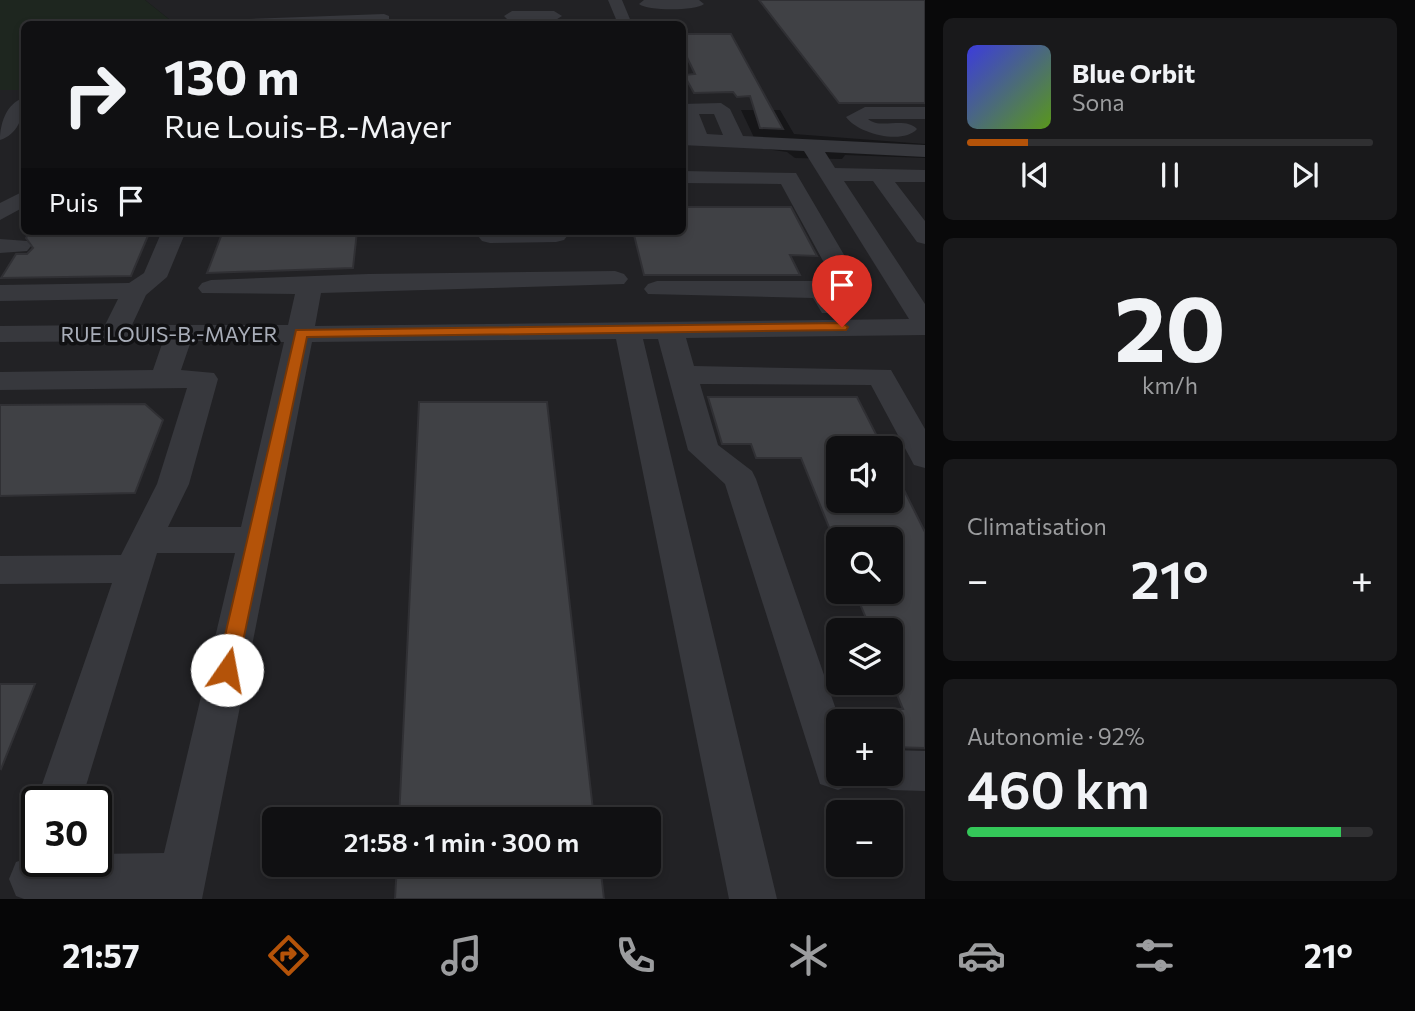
<!DOCTYPE html>
<html lang="fr">
<head>
<meta charset="utf-8">
<style>
	:root { --surface:#101012; --page:#19191b; --text:#f1f3f6; --muted:#9c9d9f; --line:#303032; --accent:#b45309 }
	body { margin:0; font-family:Commissioner,sans-serif; background:var(--page); color:var(--text); height:100vh; display:flex; flex-direction:column; font-size:26px; white-space:nowrap }
	* { box-sizing:border-box; margin:0 }
	p { font-size:23px; color:var(--muted) }
	.icon { flex:none; width:38px; height:38px; fill:none; stroke:currentColor; stroke-width:2; stroke-linecap:round; stroke-linejoin:round }
	.map { position:relative; flex:1; overflow:hidden }
	.panel { display:flex; flex-direction:column; gap:18px; padding:18px; background:#09090a; width:490px }
	.panel>* { flex:none }
	.top-card { position:absolute; left:21px; top:21px; width:665px; height:214px; border-radius:10px; box-shadow:0 4px 10px #0003,0 0 0 2px var(--line); background:#101012; color:var(--text); overflow:hidden }
	.buttons { position:absolute; left:826px; top:436px; display:grid; gap:14px }
	.buttons a { display:grid; place-items:center; width:77px; height:77px; border-radius:10px; background:var(--surface); box-shadow:0 4px 10px #0003,0 0 0 2px var(--line); font-size:35px }
	.speed { position:absolute; left:21px; top:786px; display:flex; gap:14px; font-size:35px; font-weight:700; text-align:center }
	.speed>* { display:grid; place-content:center; width:91px; height:91px; border-radius:50%; background:var(--surface); box-shadow:0 4px 10px #0003,0 0 0 2px var(--line); line-height:1 }
	.speed .limit { border:4px solid #111; border-radius:10px; background:#fff; color:#111 }
	.pin { position:absolute; display:grid; place-items:center; width:60px; height:60px; color:#fff; margin:-72px -30px; border-radius:50% 50% 50% 0; rotate:-45deg; box-shadow:0 0 7px #0007 }
	.pin .icon { rotate:45deg }
	.me { position:absolute; width:77px; margin:-38px; rotate:12deg; stroke-linejoin:round; filter:drop-shadow(0 0 5px #0008) }
	.turn { display:flex; align-items:center; gap:24px; height:147px; padding:0 28px; font-size:32px }
	.turn .icon { width:91px; height:91px; stroke-width:2.5 }
	.turn b { display:block; font-size:49px; line-height:60px }
	.then { display:flex; align-items:center; height:66px; padding:0 28px; background:#0003; gap:14px; font-size:26px }
	.big { font-size:52px; font-weight:600; line-height:1.1 }
	.panel .card { flex:1; display:flex; flex-direction:column; justify-content:center; gap:10px; min-width:0; padding:0 24px; border-radius:10px; background:var(--page) }
	.panel .dial { align-items:center; gap:0 }
	.dial b { font-size:91px; line-height:1 }
	.song { display:flex; align-items:center; gap:21px }
	.cover { width:84px; height:84px; border-radius:10px; background:linear-gradient(135deg,hsl(240 70% 55%),hsl(90 70% 35%)) }
	.played { height:7px; border-radius:4px; background:linear-gradient(90deg,var(--accent) 15%,var(--line) 15%) }
	.keys { display:flex; justify-content:space-around; direction:ltr }
	.heat { display:flex; justify-content:space-between; align-items:center; font-size:38px; direction:ltr }
	.charge { height:10px; border-radius:5px; background:linear-gradient(90deg,#34c759 92%,var(--line) 0) }
	.trip { position:absolute; left:262px; top:807px; width:399px; height:70px; border-radius:10px; background:var(--surface); box-shadow:0 4px 10px #0003,0 0 0 2px var(--line); font-weight:600; line-height:70px; text-align:center }
	.dock { display:flex; height:112px; justify-content:space-around; align-items:center; background:#060607; color:var(--muted) }
	.dock .icon { width:49px; height:49px }
	.dock .selected { color:var(--accent) }
	.dock b { font-size:32px; color:var(--text) }
	main { display:flex; flex:1; min-height:0 }
	.map>svg:first-child { display:block }
	.built { fill:#222225; fill-rule:evenodd }
	.green { fill:#1e261f }
	.building { fill:#404145; stroke:#303034; stroke-width:2 }
	.lines { fill:none; stroke-linecap:round; stroke-linejoin:round }
	.minor { fill:#37383d; fill-rule:evenodd }
	.route { fill:#b45309; stroke:#753606; stroke-width:2 }
	.labels { text-anchor:middle; dominant-baseline:central; stroke-width:7; stroke-linejoin:round; paint-order:stroke }
	.street-label { font-size:21px; fill:#a8adb8; stroke:#111113 }
</style>
</head>
<body>
<main>
<div class="map">
<svg width="925" height="899" viewBox="0 0 925 899">
	<rect width="100%" height="100%" fill="#161618"/>
	<!-- built -->
	<path class="built" d="M145,0H925V144L794,134L780,110H741L759,148L787,152L795,158L842,159L845,155L925,158V899H0V90H24V231H682V24H175ZM838,448H891V500H838ZM838,539H891V592H838ZM838,630H891V682H838ZM838,721H891V774H838ZM37,802H96V861H37ZM838,812H891V864H838ZM275,819H649V864H275Z"/>
	<!-- green -->
	<path class="green" d="M0,0H145L175,24H24V90H0Z"/>
	<!-- building -->
	<path class="building" d="M759,0H925V103H839Z
		M682,34H731L783,129L760,128L750,96L737,97L733,92L694,93L684,75L695,74L682,47Z
		M682,207H791L817,256L790,255L800,275H644L633,231H682Z
		M30,231H150L131,276L1,278L16,254H27L33,248L26,238Z
		M223,231H357L353,268L207,273Z
		M708,397H857L883,448H838V500H891V464L925,532V748L891,747V709H903L891,680V630H871L855,592H891V539H838L837,547L801,458H756L751,444H722Z
		M419,402H547L594,819H399Z
		M145,404L163,420L135,493L0,496V405Z
		M0,684H35L1,769L0,768Z
		M397,864H600L604,899H395Z"/>
	<g class="lines">
		<!-- minor -->
		<path class="minor" d="M608,0H622L632,24H618Z
			M644,0H699L704,4C696,11 647,11 639,4Z
			M512,11H554L562,16L554,21L507,19L504,16Z
			M384,14L389,16V22L241,24L249,19Z
			M24,98C25,114 18,135 0,140C0,124 6,103 24,98Z
			M721,103L730,109L743,136L925,145V157L825,152L835,168L925,170V182H895L925,221V244L917,242L873,181H844L925,304V335L686,338L694,366L891,370L925,429V468L914,465L871,385L700,384L718,445L752,471L756,479L840,721L838,774H858L853,784L838,790L820,784L725,484L688,450L658,339H643L777,899H729L616,339L312,342L202,899H24L16,896L9,879L16,862L37,855V861H96V854L164,853L235,553H157L81,802H37V805L36,802L112,583L0,584V556L121,555L157,484L187,388L0,390V372L153,370L163,341L0,342V326L105,325L118,299L0,301V285L129,283L144,273L162,231H186L167,277L146,295L132,325H288L295,294L202,293L198,288L202,283L211,280L368,274L615,271L624,274L628,279L624,284L321,293L315,326L909,319L804,151L682,145V133H687L682,122V104ZM699,114H714L723,135L707,134ZM191,341L284,342L241,527H168L189,484L218,379L214,373L181,370Z
			M865,107H925V119H868C880,130 905,116 917,129C903,145 858,134 846,117Z
			M682,171L796,173L860,282L856,293L838,296L844,307L840,313H822L813,298L648,294L644,289L648,284L657,281H834L781,184L682,183Z
			M24,191V207L0,220V203Z
			M482,231H567L568,235L564,240L556,242L490,243L482,241L478,236Z
			M0,239L27,241L31,246L27,251L0,253Z
			M891,750L925,751V791L891,790L876,784L871,774H891Z"/>
	</g>
	<!-- route -->
	<path class="route" d="M842,323L848,327L846,330L307,337L237,670L234,676L227,678L220,676L217,670L296,330Z"/>
	<g class="labels">
		<!-- street labels -->
		<g class="street-label">
			<text x="169" y="333">RUE LOUIS-B.-MAYER</text>
		</g>
	</g>
</svg>
<div class="buttons">
<a><svg class="icon" aria-label="sound" viewBox="0 0 24 24"><path d="M4 9h4l5-4v14l-5-4H4zM17 9q2 3 0 6"/></svg></a>
<a><svg class="icon" aria-label="search" viewBox="0 0 24 24"><circle cx="10" cy="10" r="6"/><path d="M15 15l6 6"/></svg></a>
<a><svg class="icon" aria-label="layers" viewBox="0 0 24 24"><path d="M12 4l9 5-9 5-9-5zM3 14l9 5 9-5"/></svg></a>
<a>+</a>
<a>−</a>
</div>
<div class="speed"><div class="limit">30</div></div>
<div class="pin" style="left:842px;top:327px;background:#d93025"><svg class="icon" aria-label="arrive" viewBox="0 0 24 24"><path d="M6 21V4h12l-3 4 3 4H6"/></svg></div>
<svg class="me" style="left:227px;top:670px" viewBox="-20 -20 40 40"><circle r="19" fill="#fff"/><path d="M0-13L10 11 0 6-10 11z" fill="#b45309"/></svg>
<div class="trip">21:58 · 1 min · 300 m</div>
<div class="top-card">
<div class="turn"><svg class="icon" aria-label="right" viewBox="0 0 24 24"><path d="M7 20v-9h11M14 6l5 5-5 5"/></svg><div><b>130 m</b>Rue Louis-B.-Mayer</div></div>
<div class="then">Puis<svg class="icon" aria-label="arrive" viewBox="0 0 24 24"><path d="M6 21V4h12l-3 4 3 4H6"/></svg></div>
</div>
</div>
<section class="panel">
<div class="card">
<div class="song"><i class="cover"></i><div><b>Blue Orbit</b><p>Sona</p></div></div>
<div class="played"></div>
<div class="keys"><svg class="icon" aria-label="previous" viewBox="0 0 24 24"><path d="M18 5L8 12l10 7zM5 5v14"/></svg><svg class="icon" aria-label="pause" viewBox="0 0 24 24"><path d="M8 5v14M16 5v14"/></svg><svg class="icon" aria-label="next" viewBox="0 0 24 24"><path d="M6 5l10 7-10 7zM19 5v14"/></svg></div>
</div>
<div class="card dial"><b>20</b><p>km/h</p></div>
<div class="card"><p>Climatisation</p>
<div class="heat"><a>−</a><b class="big">21°</b><a>+</a></div>
</div>
<div class="card"><p>Autonomie · 92%</p><b class="big">460 km</b><div class="charge"></div></div>
</section>
</main>
<nav class="dock">
<b>21:57</b>
<svg class="icon selected" aria-label="directions" viewBox="0 0 24 24"><path d="M12 3l9 9-9 9-9-9zM9 14v-3h6M13 9l2 2-2 2"/></svg>
<svg class="icon" aria-label="music" viewBox="0 0 24 24"><path d="M9 18V5l10-2v13"/><circle cx="6" cy="18" r="3"/><circle cx="16" cy="16" r="3"/></svg>
<svg class="icon" aria-label="phone" viewBox="0 0 24 24"><path d="M5 4h4l2 5-3 2q2 4 5 5l2-3 5 2v4C11 20 4 13 5 4z"/></svg>
<svg class="icon" aria-label="climate" viewBox="0 0 24 24"><path d="M12 3v18M4 7l16 10M4 17L20 7"/></svg>
<svg class="icon" aria-label="car" viewBox="0 0 24 24"><path d="M5 17H2v-5l4-1 3-4h7l3 4 3 1v5h-3M9 17h6M6 11h13"/><circle cx="7" cy="17" r="2"/><circle cx="17" cy="17" r="2"/></svg>
<svg class="icon" aria-label="filters" viewBox="0 0 24 24"><path d="M4 7h16M4 17h16"/><circle cx="9" cy="7" r="2"/><circle cx="15" cy="17" r="2"/></svg>
<b>21°</b>
</nav>
</body>
</html>
